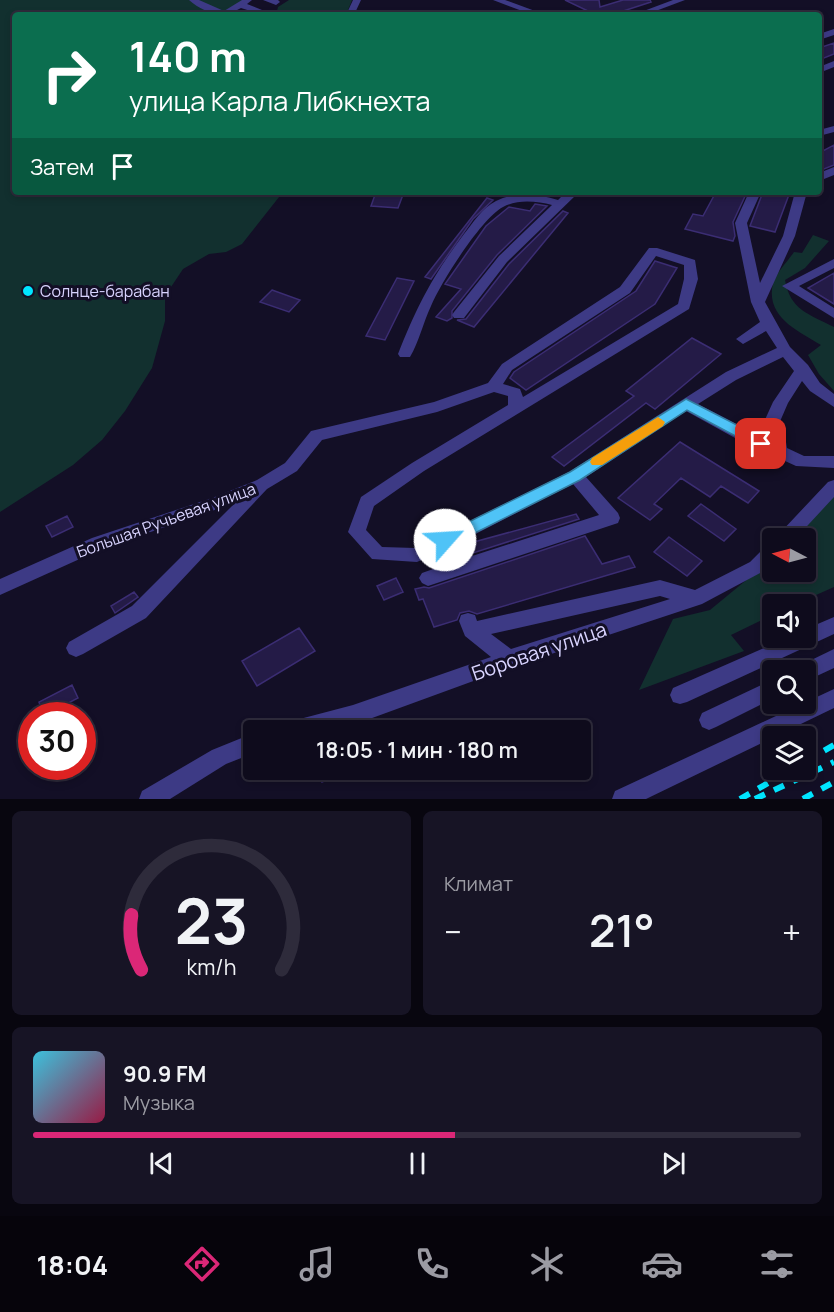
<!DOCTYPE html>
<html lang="ru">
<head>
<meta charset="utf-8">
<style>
	:root { --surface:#0e0b1c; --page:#171425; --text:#f1f3f6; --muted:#9b9ba3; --line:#2e2b3b; --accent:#db2777 }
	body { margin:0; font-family:Manrope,sans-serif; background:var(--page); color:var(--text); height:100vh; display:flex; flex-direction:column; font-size:22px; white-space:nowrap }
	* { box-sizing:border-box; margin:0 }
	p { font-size:20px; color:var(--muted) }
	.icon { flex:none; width:33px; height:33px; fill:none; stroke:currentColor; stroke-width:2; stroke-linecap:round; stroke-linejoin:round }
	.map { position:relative; height:799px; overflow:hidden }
	.drawer { display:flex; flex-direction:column; gap:12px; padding:12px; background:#08060f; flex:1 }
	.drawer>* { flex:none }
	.hud { position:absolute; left:12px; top:12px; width:810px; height:183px; border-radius:6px; box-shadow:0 3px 9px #0003,0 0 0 2px var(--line); background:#0b6e4f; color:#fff; overflow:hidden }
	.needle { width:39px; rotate:276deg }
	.buttons { position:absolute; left:762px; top:528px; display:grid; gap:12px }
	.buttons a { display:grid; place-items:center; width:54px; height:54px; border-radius:6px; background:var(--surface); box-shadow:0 3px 9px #0003,0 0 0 2px var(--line); font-size:30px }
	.speed { position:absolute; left:18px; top:702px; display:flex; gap:12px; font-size:30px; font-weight:700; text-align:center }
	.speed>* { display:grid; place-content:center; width:78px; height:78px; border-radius:50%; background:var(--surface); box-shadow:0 3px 9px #0003,0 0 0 2px var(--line); line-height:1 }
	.speed .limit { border:9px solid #d22; background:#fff; color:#111 }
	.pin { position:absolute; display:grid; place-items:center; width:51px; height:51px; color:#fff; margin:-26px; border-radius:12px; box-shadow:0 3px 9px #0006 }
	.me { position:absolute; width:66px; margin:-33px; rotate:64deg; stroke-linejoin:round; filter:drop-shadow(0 0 4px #0008) }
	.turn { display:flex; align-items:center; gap:21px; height:126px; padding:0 18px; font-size:27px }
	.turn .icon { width:78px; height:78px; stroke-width:2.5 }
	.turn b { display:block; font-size:42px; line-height:51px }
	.then { display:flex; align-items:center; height:57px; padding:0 18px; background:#0003; gap:12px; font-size:22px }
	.big { font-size:45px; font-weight:600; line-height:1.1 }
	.drawer .card { flex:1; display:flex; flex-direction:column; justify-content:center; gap:9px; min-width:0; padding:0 21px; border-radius:9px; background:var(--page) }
	.drawer .dial { align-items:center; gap:0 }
	.dial svg { height:156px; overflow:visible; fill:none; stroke:var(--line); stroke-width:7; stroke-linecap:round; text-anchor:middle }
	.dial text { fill:var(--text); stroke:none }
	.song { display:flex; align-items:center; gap:18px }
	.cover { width:72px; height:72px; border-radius:9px; background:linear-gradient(135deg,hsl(190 70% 55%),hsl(340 70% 35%)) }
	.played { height:6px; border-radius:3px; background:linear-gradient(90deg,var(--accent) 55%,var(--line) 55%) }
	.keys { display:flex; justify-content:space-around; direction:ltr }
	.heat { display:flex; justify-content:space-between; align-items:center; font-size:33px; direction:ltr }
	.drawer .tiles { flex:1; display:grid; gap:12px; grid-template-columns:1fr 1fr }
	.card:last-child { grid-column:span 2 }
	.trip { position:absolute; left:243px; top:720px; width:348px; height:60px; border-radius:6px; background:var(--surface); box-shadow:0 3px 9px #0003,0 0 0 2px var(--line); font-weight:600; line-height:60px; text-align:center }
	.menu { display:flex; height:96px; justify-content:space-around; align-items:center; background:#06040b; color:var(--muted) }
	.menu .icon { width:42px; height:42px }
	.menu .on { color:var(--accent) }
	.menu b { font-size:27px; color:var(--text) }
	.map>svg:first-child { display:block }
	.green { fill:#12302f }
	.building { fill:#241b47; stroke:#3b2d73; stroke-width:1.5 }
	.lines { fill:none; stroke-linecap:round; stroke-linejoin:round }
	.minor { fill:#3d3a85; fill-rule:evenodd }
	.rail { stroke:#00e5ff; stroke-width:6; stroke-dasharray:11 10; stroke-linecap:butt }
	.route { fill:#4fc3f7; stroke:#337fa1; stroke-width:1.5 }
	.slow { fill:#f59e0b }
	.poi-dot { fill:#00e5ff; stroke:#130f26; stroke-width:2 }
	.labels { text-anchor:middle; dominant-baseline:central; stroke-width:6; stroke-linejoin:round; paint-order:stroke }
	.poi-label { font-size:16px; fill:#d9d4ff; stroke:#130f26; text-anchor:start }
	.street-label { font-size:16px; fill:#d9d4ff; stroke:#130f26 }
	.near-street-label { font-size:20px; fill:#d9d4ff; stroke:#130f26 }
</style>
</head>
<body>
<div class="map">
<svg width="834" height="799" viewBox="0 0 834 799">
	<rect width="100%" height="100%" fill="#130f26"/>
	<!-- green -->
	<path class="green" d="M0,0H244L221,15H15V192H283L242,244L226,252L209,254L183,269L165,296V321L152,368L125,411L102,440L73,465L0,512Z
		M289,0H352L346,15H276L278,7Z
		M813,235L829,241L805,268L785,280C790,310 809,314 834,327V391L819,374L808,355L821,345C798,331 765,317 773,283C776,273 788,261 794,252L802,253Z
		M834,496V587L796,604H772V615L731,635L744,651L639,690L673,619L710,610L772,559V572H806V538H794Z"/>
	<!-- building -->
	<path class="building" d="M565,0H599L600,7L623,0H650L651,2L611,15H584L583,12L588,11Z
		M834,43V54L819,60V48Z
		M834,145V165L819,171V153Z
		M376,192H404L398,208L371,206Z
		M716,192H747L733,222L735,236L733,241L685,229L693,214L703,216Z
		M763,192H790L775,232L750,226Z
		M487,198L493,200L473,219L431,279L425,277Z
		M535,204L547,206L497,255L452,311V318L447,321L436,317L461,289L445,284L486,226L509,207L530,211Z
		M563,211L568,213L474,327L457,320L466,319L509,264Z
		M655,261L677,268L655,304L526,390L510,378L514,372L636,291Z
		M834,273V304L808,288Z
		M397,278L414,281L385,340L366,336Z
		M272,290L300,300L289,312L260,302Z
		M692,338L721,354L655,409L646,403L564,466L552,457L634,396L626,391Z
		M680,442L759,491L748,503L721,486L710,497L681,478L654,504L662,509L650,520L618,498Z
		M701,504L736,529L724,541L688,516Z
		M576,514L579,519L470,554L463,545Z
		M67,516L73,527L52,537L46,526Z
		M585,536L602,564L629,556L635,567L477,614L469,611L460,613L457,620L434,627L423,599L419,600L415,589L424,587L429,588Z
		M669,537L702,561L687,576L654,552Z
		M396,578L403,592L384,600L377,586Z
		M134,592L138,597L115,613L111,606Z
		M299,628L315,651L257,686L242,661Z
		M72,685L78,698L44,716L39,702Z
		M318,770H351L322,782Z"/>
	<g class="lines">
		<!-- minor -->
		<path class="minor" d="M189,0H199L224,11L242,0H252L247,4L267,12L263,15L241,8C223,19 204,13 189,0Z
			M263,0H278L280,2L276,5Z
			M353,0H361L354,15H346Z
			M493,0H505L546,15H533Z
			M673,0H685L645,15H633Z
			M834,29V35L819,40V34Z
			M834,61V67L819,73V67Z
			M834,126V132L819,136V130Z
			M834,167V175L819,181V173Z
			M563,192H575L576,195L507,262L464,318H454L452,315L454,312L499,256L552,205C537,201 517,199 503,207C481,219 441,282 431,306C423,323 419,342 410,357H400L398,354C417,306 433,275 464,234C473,223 482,208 496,201C515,191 538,194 558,200L564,194Z
			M749,192H761L747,223L760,283L783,236L795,192H807L795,236L765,302L790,347L808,365L820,383L834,394V407L810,391L802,381L788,403L775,433L786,442L787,448L804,456H834V468L796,466L735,438L686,411L586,477L618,513L620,518L618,523L428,586L422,583L419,578L422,573L453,562L443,550L417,562L372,559L348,532L361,497L412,463L508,405V396L494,392L437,412L322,440L297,471L267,489L146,618L83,654L76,657L69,654L66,648L69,642L132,606L235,503L104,548L0,595V579L92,538L212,498L257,480L285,463L311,431L434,402L488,383L502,364L620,287L649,248H657L695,260L698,279L689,309L424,471L374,506L366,530L382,547L415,548L569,472L726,372L777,348L766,331L743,344L736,339L760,322L751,302L735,223ZM656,256L684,265V279L678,304L523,397L520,389L503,384L512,370L630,293ZM783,357L794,371L773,402L758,435L698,404L736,380ZM573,484L599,515L469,557L458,543Z
			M834,259V268L799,286L834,308V318L782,286Z
			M834,480V497L796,538H778L780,533L828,482Z
			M772,544V562L762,572L702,604L509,668L353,725L331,730H286L289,723L296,720L353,705L491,657L465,636L459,621L461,615L468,613L475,615L477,621L660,580L695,590L750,562L766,546ZM660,596L670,599L511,649L491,634Z
			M834,617V634L687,702L680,704L673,702L670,695L673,688L787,638H806V629Z
			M834,649V668L806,681V670H797L799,666Z
			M772,680V699L716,727L709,730L702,727L699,720L702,713Z
			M834,689V708L646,799H612L615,791Z
			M254,733V753L226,764L170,799H139L142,791L212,750Z"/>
		<!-- rail -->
		<path class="rail" d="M806,761L834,745
			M740,799L791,770
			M755,799L834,762
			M803,799L834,782"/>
	</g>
	<!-- route -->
	<path class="route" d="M686,399L766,440L768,444L766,447H756L687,410L580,480L451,545L445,547L440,545L437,540L440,536L570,472Z"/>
	<!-- slow -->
	<path class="slow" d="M658,417L665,422L663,426L602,465H592L590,462L592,458Z"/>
	<!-- markers -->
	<circle class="poi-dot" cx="28" cy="291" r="6"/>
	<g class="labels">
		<!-- poi labels -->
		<g class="poi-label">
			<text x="40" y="291">Солнце-барабан</text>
		</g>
		<!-- street labels -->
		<g class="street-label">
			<text transform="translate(166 520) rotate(-20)">Большая Ручьевая улица</text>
		</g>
		<!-- near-street labels -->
		<g class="near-street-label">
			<text transform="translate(539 651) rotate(-19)">Боровая улица</text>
		</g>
	</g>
</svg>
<div class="buttons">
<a><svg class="needle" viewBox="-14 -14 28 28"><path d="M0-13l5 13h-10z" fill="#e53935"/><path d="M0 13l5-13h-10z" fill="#9b9ba3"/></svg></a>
<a><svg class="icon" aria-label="sound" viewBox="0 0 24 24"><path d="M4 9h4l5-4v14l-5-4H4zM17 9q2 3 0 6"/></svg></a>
<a><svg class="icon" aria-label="search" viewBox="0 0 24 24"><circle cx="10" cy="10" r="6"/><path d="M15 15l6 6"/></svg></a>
<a><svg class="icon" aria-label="layers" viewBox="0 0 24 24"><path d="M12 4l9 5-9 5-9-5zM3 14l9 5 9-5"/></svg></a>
</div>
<div class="speed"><div class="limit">30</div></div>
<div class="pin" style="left:761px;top:444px;background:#d93025"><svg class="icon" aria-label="arrive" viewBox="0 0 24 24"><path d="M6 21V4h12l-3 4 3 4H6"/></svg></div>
<svg class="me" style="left:445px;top:540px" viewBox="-20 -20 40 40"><circle r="19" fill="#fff"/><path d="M0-13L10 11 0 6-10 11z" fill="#4fc3f7"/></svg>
<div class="trip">18:05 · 1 мин · 180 m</div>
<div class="hud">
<div class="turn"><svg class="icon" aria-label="right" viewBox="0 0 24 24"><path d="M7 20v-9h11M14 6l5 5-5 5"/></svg><div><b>140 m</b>улица Карла Либкнехта</div></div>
<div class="then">Затем<svg class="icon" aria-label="arrive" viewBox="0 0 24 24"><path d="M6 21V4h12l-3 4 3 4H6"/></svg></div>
</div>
</div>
<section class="drawer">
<div class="tiles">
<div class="card dial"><svg viewBox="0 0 100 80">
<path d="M14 69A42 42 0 1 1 86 69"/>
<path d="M14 69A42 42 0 0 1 9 41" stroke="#db2777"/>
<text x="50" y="56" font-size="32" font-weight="700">23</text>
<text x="50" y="72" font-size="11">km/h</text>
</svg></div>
<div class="card"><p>Климат</p>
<div class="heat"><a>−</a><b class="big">21°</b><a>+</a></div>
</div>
<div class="card">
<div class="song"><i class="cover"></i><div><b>90.9 FM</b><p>Музыка</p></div></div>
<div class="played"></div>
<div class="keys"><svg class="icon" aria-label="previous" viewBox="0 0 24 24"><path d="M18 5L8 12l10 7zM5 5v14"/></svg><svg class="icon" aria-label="pause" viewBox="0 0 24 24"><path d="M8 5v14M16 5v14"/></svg><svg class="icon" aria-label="next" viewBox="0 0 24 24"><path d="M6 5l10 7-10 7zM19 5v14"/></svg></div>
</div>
</div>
</section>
<nav class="menu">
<b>18:04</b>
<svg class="icon on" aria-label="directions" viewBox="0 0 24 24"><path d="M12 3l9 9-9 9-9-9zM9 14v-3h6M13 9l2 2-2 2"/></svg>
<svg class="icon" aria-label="music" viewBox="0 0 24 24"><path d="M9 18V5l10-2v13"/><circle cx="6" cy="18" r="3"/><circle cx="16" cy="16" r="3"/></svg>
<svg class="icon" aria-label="phone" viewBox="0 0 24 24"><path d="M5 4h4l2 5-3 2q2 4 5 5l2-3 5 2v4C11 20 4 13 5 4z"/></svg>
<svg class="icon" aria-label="climate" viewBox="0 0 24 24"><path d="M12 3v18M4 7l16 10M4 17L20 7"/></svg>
<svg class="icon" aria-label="car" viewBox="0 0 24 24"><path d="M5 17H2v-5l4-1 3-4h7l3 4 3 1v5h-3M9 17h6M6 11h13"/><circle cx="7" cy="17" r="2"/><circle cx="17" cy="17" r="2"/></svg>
<svg class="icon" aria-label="filters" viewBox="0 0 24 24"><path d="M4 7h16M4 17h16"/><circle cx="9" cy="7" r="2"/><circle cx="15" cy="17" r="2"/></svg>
</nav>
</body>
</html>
